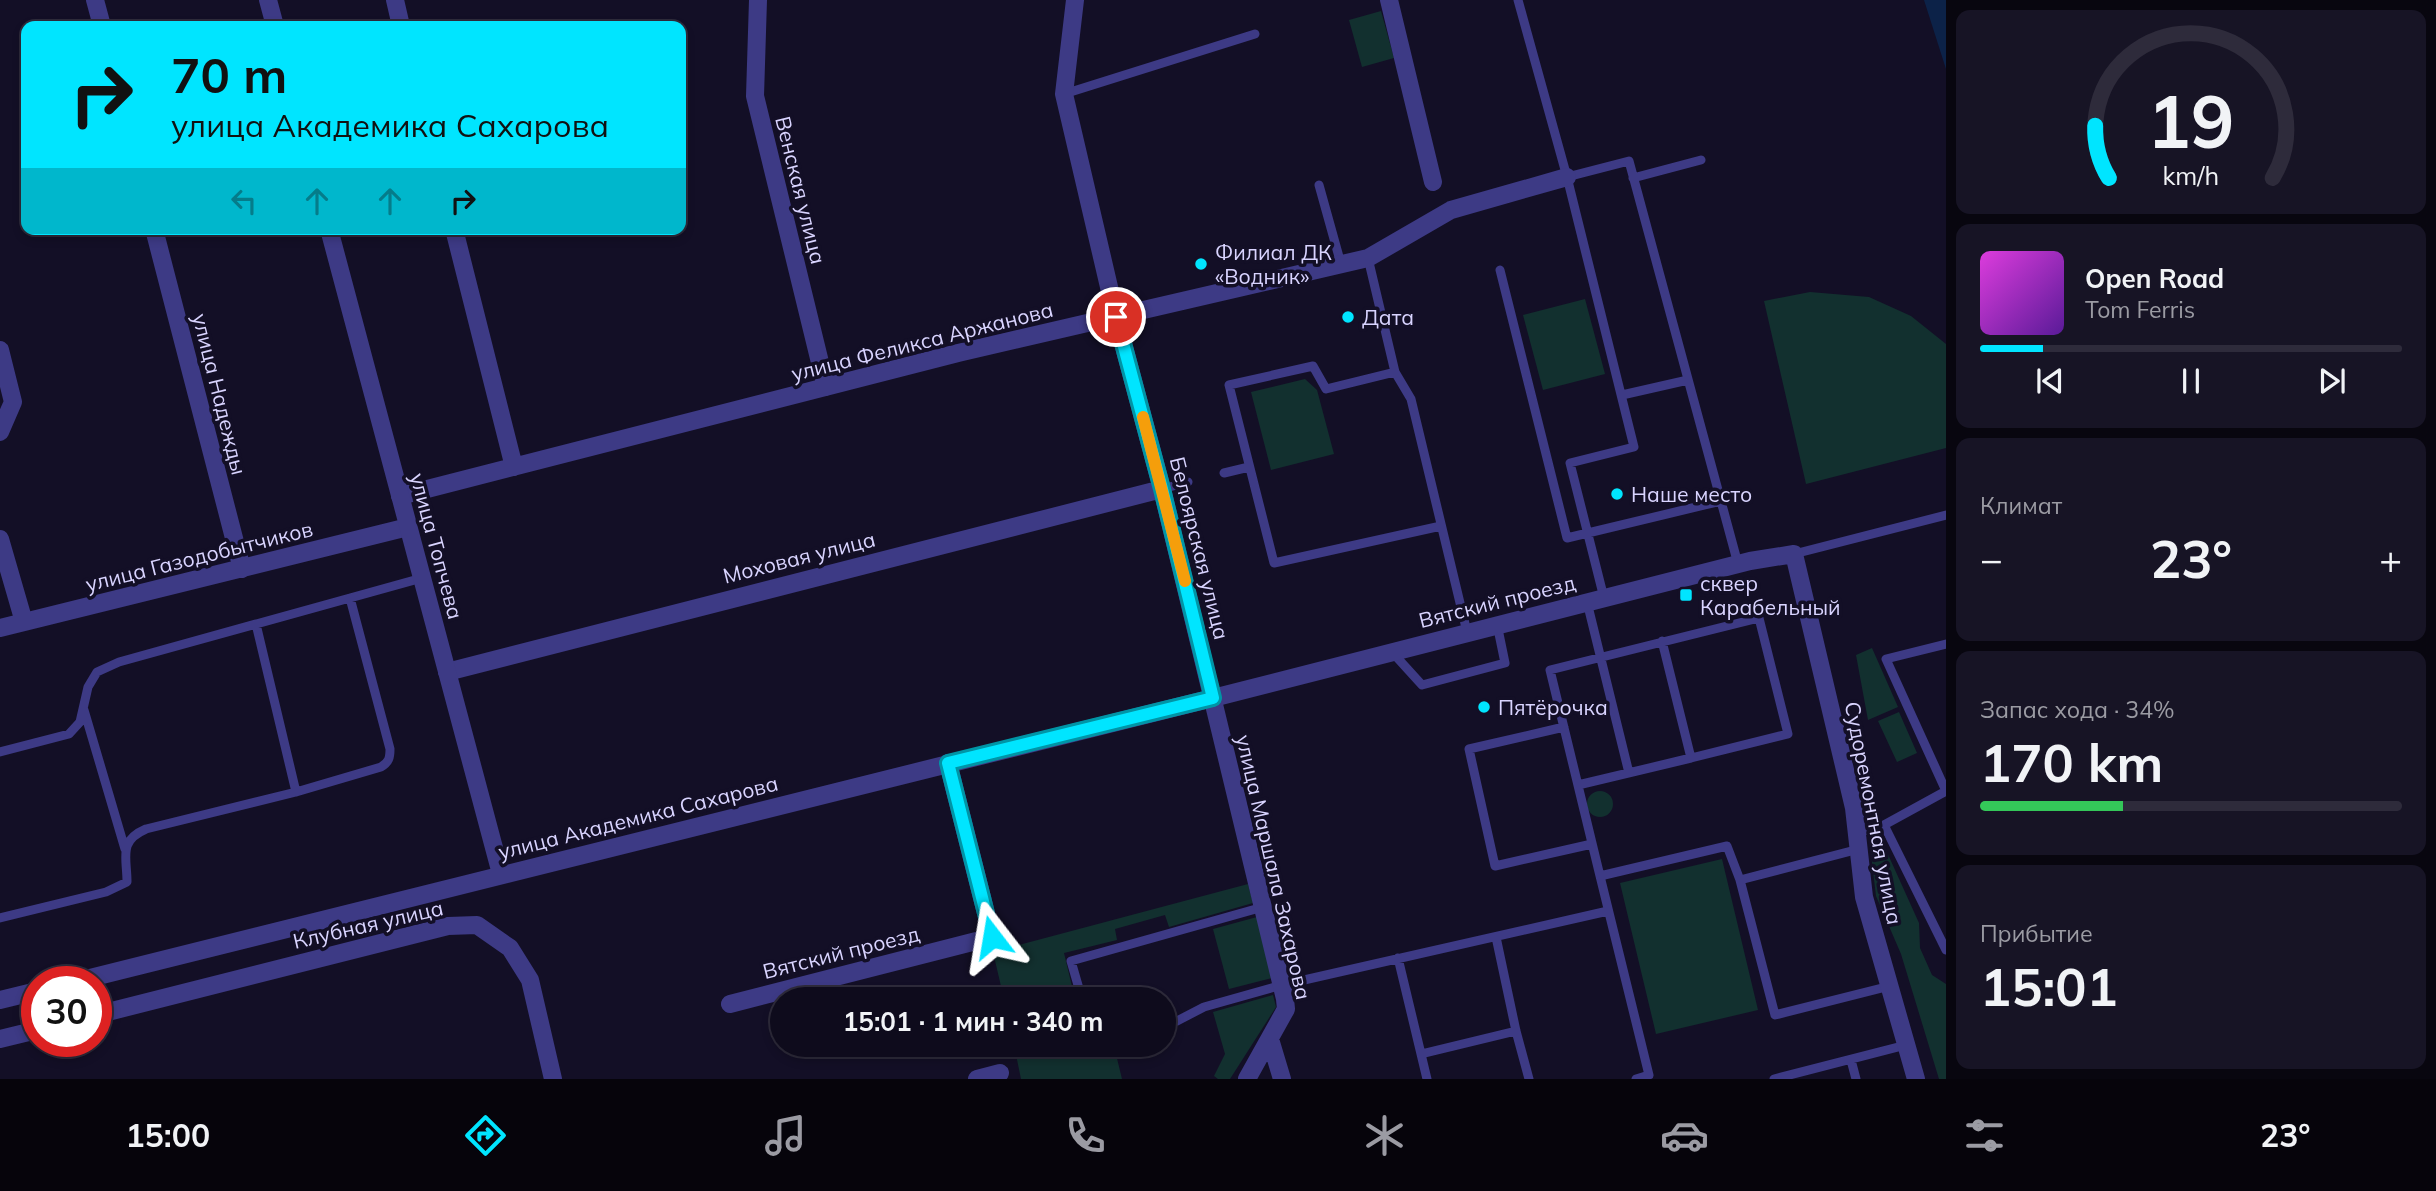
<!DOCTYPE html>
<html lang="ru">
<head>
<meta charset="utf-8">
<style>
	:root { --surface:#0e0b1c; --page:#171425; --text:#f1f3f6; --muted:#9b9ba3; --line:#2e2b3b; --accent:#00e5ff }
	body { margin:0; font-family:Mulish,sans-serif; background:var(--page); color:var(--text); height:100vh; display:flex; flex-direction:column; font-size:26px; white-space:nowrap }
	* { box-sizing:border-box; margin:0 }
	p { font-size:23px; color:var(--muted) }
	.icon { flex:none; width:38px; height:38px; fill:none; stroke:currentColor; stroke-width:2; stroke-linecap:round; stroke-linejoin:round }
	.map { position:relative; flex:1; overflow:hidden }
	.sheet { display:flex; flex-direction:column; gap:10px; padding:10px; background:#08060f; width:490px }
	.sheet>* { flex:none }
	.banner { position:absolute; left:21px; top:21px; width:665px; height:214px; border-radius:14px; box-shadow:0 4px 10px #0003,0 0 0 2px var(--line); background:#00e5ff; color:#111; overflow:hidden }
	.speed { position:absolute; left:21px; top:966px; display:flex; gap:14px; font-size:35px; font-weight:700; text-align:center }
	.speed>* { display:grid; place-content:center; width:91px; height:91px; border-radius:50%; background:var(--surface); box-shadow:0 4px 10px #0003,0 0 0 2px var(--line); line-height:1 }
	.speed .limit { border:10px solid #d22; background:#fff; color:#111 }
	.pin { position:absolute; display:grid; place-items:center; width:60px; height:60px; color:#fff; margin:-30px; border:4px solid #fff; border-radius:50%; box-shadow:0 2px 7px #0007 }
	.me { position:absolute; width:77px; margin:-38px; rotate:346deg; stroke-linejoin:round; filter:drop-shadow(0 0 5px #0008) }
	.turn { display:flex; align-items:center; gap:24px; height:147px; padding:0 35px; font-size:32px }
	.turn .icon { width:91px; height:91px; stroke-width:2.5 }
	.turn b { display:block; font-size:49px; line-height:60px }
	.lanes { display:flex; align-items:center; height:66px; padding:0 35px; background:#0003; justify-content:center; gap:35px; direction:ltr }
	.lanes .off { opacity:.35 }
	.big { font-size:52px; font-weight:700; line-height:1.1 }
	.sheet .card { flex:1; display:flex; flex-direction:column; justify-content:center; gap:10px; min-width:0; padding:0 24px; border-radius:14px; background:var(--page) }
	.sheet .dial { align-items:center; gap:0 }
	.dial svg { height:182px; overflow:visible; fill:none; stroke:var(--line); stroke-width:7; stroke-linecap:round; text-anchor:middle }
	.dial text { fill:var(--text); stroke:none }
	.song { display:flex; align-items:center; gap:21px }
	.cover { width:84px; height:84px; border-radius:10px; background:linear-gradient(135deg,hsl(300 70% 55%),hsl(270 70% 35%)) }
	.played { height:7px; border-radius:4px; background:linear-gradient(90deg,var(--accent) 15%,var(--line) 15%) }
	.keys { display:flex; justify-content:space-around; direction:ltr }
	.heat { display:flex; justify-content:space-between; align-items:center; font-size:38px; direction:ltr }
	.charge { height:10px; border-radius:5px; background:linear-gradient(90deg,#34c759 34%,var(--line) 0) }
	.trip { position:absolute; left:770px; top:987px; width:406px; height:70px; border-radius:35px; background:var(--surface); box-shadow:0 4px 10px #0003,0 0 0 2px var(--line); font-weight:700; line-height:70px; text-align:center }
	.tabs { display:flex; height:112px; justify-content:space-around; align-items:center; background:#06040b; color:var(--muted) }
	.tabs .icon { width:49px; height:49px }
	.tabs .on { color:var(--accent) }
	.tabs b { font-size:32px; color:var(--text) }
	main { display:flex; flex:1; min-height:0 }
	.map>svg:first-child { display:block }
	.green { fill:#12302f }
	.water { fill:#0c2248 }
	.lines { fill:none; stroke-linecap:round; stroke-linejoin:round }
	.service { stroke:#3d3a85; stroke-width:9 }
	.minor { stroke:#3d3a85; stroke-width:18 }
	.tertiary { stroke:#3d3a85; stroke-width:18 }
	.route-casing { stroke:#0095a6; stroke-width:18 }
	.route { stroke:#00e5ff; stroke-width:12 }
	.slow { stroke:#f59e0b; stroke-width:12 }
	.poi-dot { fill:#00e5ff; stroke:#130f26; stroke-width:2.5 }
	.labels { text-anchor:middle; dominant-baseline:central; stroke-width:7; stroke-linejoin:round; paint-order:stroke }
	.street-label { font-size:21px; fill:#d9d4ff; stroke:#130f26 }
	.poi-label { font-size:21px; fill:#d9d4ff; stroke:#130f26; text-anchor:start }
</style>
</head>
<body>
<main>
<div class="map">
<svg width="1946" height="1079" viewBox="0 0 1946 1079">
	<rect width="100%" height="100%" fill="#130f26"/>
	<!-- green -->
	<path class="green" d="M1381,11L1394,58L1362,67L1349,20Z
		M1810,292L1869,297L1911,316L1946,344V448L1806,484L1764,301Z
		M1585,299L1605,374L1543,390L1523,315Z
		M1305,379L1317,390L1334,454L1271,470L1251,392Z
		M1872,648L1898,707L1868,720L1856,655Z
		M1899,712L1917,753L1897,762L1878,721Z
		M1587 804a13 13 0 1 1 26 0a13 13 0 1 1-26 0Z
		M1878,846L1886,850L1919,923L1920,948L1932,975L1946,984V1079H1939L1901,954L1876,896L1871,854Z
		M1722,859L1758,1010L1656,1034L1620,883Z
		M1248,884L1253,903L1169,927L1165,915L1115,929L1117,940L1064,953L1075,999H1004L993,952Z
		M1257,917L1272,978L1229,989L1213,929Z
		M1273,995L1276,1007L1230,1079H1218L1214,1076L1225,1054L1213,1012Z
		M1014,1045H1086L1088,1053L1114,1046L1122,1079H1021Z"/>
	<!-- water -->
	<path class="water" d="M1924,0H1946V69Z"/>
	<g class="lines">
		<!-- service -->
		<path class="service" d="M1518,0L1567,177
			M1064,94L1255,34
			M1633,178L1701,160
			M1319,185L1341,264
			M1368,258L1395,372L1326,389L1313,366L1229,385L1274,563L1441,526
			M1500,270L1567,538L1721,501
			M1395,372L1411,399L1467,632
			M1622,395L1688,380
			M1224,473L1249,467
			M1162,489L1188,482
			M1794,554L1946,515
			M350,598L422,578
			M1604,598L1570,463L1634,447L1567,177L1629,161L1738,564
			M1587,602L1629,773
			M256,624L296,792
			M1392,652L1422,685L1505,663L1497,624
			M84,710L125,849
			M1564,727L1469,749L1495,866L1592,844
			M0,752L69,734L80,722L88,687L97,672L119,662L350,598L390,749C390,758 389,762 381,767L296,792L146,829C118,841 127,857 127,882L106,892L0,918
			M1578,785L1691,758
			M1884,825L1946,950
			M1858,833L1884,825L1946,791L1886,659L1946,644
			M1859,849L1740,880L1775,1015L1890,986
			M1600,876L1550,670L1759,618L1788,734L1691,758L1662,641
			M1496,937L1516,1031L1529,1079
			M1398,958L1427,1079
			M1082,999L1071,961L1263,907
			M1177,1021L1204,1007L1282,985L1608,911
			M1421,1054L1516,1031
			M1851,1060L1856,1079
			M1636,1079L1649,1075L1600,876L1727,846L1740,880
			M1774,1079L1906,1045"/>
		<!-- minor -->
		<path class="minor" d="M95,0L102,26
			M395,0L401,26
			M758,0L755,96L826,387
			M1075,0L1064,94L1116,317L1162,489L1285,999L1286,1009L1247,1079
			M1389,0L1433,182
			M154,229L242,569
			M454,229L514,467
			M0,350L13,402L0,432
			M400,496L958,353L1368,258L1451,210L1567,177
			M0,539L24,622
			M0,628L408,527
			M447,672L1162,489
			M730,1004L992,937L948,763
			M96,1015L448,926L477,925L510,948L530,980L553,1079
			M0,1039L37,1030
			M1270,1039L1282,1079
			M977,1079L1000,1073"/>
		<!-- tertiary -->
		<path class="tertiary" d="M268,0L275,26
			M329,229L501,874
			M74,982L1213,698L1750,561L1794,554L1854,808L1864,897L1916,1079
			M0,1000L37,991"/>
	</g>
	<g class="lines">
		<!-- route casing -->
		<g class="route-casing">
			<path id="route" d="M992,937L948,763L1213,698L1162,489L1116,317"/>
		</g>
		<!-- route -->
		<use href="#route" class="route"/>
		<!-- slow -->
		<path class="slow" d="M1143,417L1185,581"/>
	</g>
	<!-- markers -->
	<g class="poi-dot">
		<circle cx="1201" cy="264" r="7"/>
		<circle cx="1348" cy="317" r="7"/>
		<circle cx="1617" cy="494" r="7"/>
		<rect x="1679" y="588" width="14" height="14" rx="3.5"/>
		<circle cx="1484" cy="707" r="7"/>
	</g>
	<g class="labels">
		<!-- street labels -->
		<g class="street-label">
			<text transform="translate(801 190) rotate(76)">Венская улица</text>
			<text transform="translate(922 341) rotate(-14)">улица Феликса Аржанова</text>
			<text transform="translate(220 394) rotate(76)">улица Надежды</text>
			<text transform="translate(437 546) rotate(75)">улица Топчева</text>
			<text transform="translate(1200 548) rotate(76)">Белоярская улица</text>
			<text transform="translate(199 556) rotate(-14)">улица Газодобытчиков</text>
			<text transform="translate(799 557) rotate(-14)">Моховая улица</text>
			<text transform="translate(1497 601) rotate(-14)">Вятский проезд</text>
			<text transform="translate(1874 813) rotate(79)">Судоремонтная улица</text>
			<text transform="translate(638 817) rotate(-14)">улица Академика Сахарова</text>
			<text transform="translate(1274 867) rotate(77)">улица Маршала Захарова</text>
			<text transform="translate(368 924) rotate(-13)">Клубная улица</text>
			<text transform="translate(841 952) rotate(-14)">Вятский проезд</text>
		</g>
		<!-- poi labels -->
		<g class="poi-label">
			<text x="1215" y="252">Филиал ДК<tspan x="1215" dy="24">«Водник»</tspan></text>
			<text x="1362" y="317">Дата</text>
			<text x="1631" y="494">Наше место</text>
			<text x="1700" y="583">сквер<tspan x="1700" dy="24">Карабельный</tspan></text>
			<text x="1498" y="707">Пятёрочка</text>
		</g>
	</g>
</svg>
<div class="speed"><div class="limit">30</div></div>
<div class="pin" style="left:1116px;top:317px;background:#d93025"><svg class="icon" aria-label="arrive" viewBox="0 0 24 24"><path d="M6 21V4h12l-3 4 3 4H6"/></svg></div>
<svg class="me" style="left:992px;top:937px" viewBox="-20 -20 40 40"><path d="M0-17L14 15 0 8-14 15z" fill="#00e5ff" stroke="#fff" stroke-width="4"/></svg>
<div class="trip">15:01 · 1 мин · 340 m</div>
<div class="banner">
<div class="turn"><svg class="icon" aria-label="right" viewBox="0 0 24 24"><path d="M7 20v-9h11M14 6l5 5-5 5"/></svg><div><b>70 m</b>улица Академика Сахарова</div></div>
<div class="lanes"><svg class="icon off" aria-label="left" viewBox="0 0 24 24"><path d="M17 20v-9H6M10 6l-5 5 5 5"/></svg><svg class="icon off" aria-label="ahead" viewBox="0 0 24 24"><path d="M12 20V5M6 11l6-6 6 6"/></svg><svg class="icon off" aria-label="ahead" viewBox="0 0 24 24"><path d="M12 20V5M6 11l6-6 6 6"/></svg><svg class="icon" aria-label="right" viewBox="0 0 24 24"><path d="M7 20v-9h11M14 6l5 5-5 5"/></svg></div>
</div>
</div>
<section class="sheet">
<div class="card dial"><svg viewBox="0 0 100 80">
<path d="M14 69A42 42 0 1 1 86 69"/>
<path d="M14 69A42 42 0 0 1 8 46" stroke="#00e5ff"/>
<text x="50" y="56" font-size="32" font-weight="700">19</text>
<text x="50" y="72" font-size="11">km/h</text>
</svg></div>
<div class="card">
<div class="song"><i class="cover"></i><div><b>Open Road</b><p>Tom Ferris</p></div></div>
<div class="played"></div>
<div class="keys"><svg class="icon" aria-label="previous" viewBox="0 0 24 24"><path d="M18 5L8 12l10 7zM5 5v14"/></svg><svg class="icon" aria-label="pause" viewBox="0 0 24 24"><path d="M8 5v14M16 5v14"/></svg><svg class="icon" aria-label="next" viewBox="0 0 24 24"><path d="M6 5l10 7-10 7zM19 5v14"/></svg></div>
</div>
<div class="card"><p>Климат</p>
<div class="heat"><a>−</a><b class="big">23°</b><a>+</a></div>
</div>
<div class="card"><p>Запас хода · 34%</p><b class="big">170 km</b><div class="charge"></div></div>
<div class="card"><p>Прибытие</p><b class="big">15:01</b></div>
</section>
</main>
<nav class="tabs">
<b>15:00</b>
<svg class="icon on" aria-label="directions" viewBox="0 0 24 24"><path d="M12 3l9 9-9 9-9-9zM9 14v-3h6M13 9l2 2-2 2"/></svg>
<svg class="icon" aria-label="music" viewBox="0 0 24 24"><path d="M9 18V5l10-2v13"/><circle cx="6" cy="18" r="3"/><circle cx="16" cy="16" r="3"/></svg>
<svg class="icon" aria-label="phone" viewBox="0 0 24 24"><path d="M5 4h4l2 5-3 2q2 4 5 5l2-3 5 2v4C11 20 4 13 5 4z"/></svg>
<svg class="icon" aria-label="climate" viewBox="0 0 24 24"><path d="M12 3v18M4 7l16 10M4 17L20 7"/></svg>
<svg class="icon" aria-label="car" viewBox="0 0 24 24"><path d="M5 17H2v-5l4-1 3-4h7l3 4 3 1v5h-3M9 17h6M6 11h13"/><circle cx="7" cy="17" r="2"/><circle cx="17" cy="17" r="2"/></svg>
<svg class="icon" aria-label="filters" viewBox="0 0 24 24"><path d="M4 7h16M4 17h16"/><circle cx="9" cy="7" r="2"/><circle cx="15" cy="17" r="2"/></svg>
<b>23°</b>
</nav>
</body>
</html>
